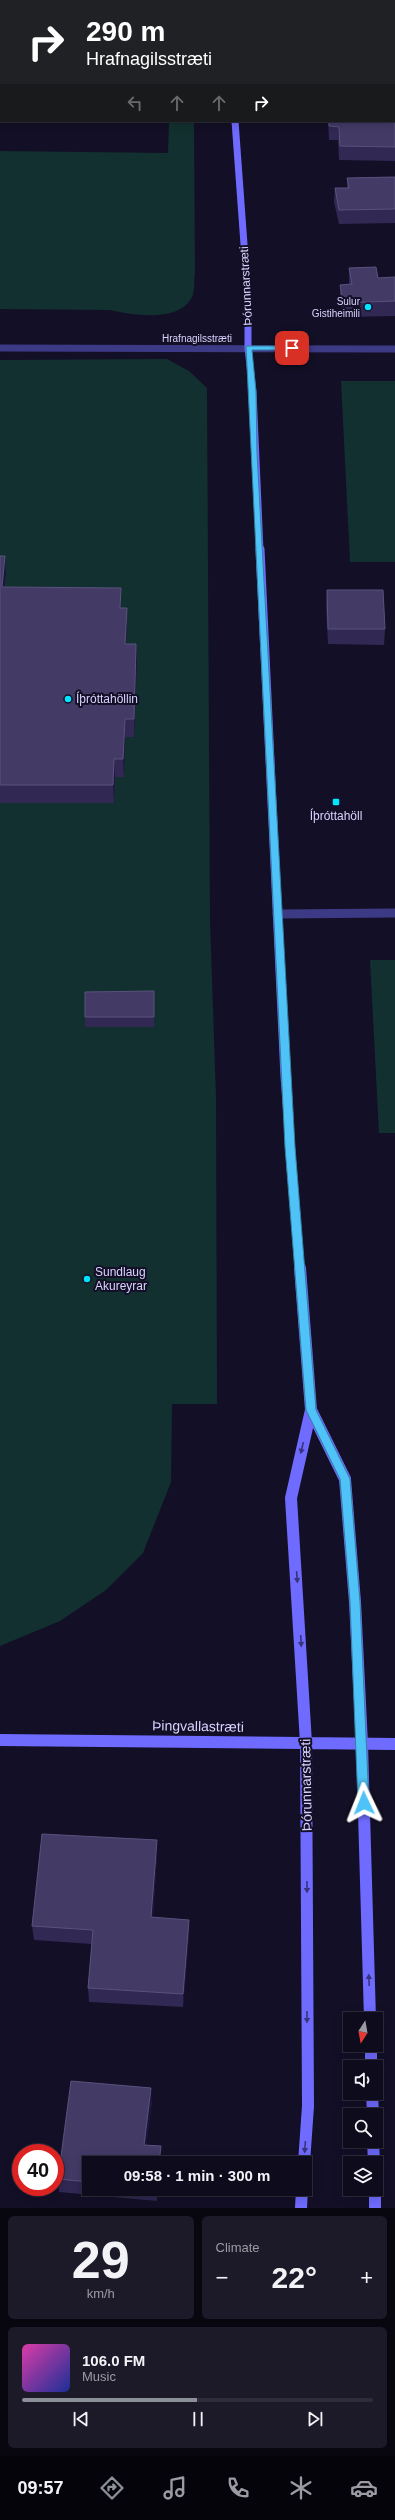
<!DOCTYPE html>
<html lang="en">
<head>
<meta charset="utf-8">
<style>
	:root { --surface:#0e0b1c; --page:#1c1929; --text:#f1f3f6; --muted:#9b9ba3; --line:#2e2b3b; --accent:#8c9099 }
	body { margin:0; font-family:Arial,sans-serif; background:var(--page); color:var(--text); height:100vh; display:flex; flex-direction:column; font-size:15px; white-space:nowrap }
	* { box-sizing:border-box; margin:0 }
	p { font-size:13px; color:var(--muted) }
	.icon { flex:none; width:22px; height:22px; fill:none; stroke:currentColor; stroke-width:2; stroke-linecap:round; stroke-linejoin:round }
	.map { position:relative; height:2208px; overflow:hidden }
	.sheet { display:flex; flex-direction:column; gap:8px; padding:8px; background:#08060f; flex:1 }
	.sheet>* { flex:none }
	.hud { position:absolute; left:0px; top:0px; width:395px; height:122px; box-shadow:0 2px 10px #0003,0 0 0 1px var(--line); background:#202124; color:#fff; overflow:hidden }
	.needle { width:26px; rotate:191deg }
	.buttons { position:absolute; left:343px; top:2012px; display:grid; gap:8px }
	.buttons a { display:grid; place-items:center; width:40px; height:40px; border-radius:0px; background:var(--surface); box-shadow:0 2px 10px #0003,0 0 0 1px var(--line); font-size:20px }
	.speed { position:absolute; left:12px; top:2144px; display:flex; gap:8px; font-size:20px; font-weight:700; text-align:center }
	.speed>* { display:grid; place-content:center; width:52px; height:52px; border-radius:50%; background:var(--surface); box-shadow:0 2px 10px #0003,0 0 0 1px var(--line); line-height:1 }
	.speed .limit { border:6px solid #d22; background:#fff; color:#111 }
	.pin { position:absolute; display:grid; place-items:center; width:34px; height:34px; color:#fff; margin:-17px; border-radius:8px; box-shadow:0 2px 6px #0006 }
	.me { position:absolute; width:44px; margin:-22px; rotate:358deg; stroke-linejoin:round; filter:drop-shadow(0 0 3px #0008) }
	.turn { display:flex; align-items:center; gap:14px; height:84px; padding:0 20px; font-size:18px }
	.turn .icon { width:52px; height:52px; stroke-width:2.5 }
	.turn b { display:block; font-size:28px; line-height:34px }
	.lanes { display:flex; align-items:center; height:38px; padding:0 20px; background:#0003; justify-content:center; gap:20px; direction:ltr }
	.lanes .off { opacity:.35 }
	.big { font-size:30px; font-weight:800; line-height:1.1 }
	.sheet .widget { flex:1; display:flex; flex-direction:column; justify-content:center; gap:6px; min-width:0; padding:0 14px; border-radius:6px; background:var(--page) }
	.sheet .dial { align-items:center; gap:0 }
	.dial b { font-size:52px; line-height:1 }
	.song { display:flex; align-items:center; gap:12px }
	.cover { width:48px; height:48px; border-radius:6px; background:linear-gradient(135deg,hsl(320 70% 55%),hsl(230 70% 35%)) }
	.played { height:4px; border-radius:2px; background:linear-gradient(90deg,var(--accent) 50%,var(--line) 50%) }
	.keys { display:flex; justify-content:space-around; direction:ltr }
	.heat { display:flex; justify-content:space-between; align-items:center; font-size:22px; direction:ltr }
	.sheet .tiles { flex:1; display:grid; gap:8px; grid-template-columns:1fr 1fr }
	.widget:last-child { grid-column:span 2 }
	.trip { position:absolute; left:82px; top:2156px; width:230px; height:40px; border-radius:0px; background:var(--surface); box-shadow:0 2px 10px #0003,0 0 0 1px var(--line); font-weight:800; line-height:40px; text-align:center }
	.tab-bar { display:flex; height:64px; justify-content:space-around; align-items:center; background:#06040b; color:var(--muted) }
	.tab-bar .icon { width:28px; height:28px }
	.tab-bar .current { color:var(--accent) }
	.tab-bar b { font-size:18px; color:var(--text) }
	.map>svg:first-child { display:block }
	.green { fill:#12302f }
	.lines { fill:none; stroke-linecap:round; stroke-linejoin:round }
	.lane { stroke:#3d3a85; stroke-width:9 }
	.street { stroke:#3d3a85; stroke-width:7 }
	.secondary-far2 { stroke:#6f6bff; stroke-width:7 }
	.secondary-far1 { stroke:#6f6bff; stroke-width:9 }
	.secondary { stroke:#6f6bff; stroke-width:12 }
	.wall { fill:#312854 }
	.shaded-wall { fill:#1d163a }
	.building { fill:#433a66; stroke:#5a527e }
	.oneway { fill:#38347d }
	.route { fill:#4fc3f7; stroke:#337fa1 }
	.poi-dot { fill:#00e5ff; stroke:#130f26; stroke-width:1.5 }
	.labels { text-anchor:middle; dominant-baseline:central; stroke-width:4; stroke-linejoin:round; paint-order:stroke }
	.far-poi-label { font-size:10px; fill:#d9d4ff; stroke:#130f26; text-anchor:end }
	.far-street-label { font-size:10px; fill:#d9d4ff; stroke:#130f26 }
	.street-label { font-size:12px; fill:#d9d4ff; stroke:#130f26 }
	.poi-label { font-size:12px; fill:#d9d4ff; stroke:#130f26; text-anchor:start }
	.near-street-label { font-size:14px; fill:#d9d4ff; stroke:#130f26 }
</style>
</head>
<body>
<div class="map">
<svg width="395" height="2208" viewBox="0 0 395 2208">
	<rect width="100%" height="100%" fill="#130f26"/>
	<!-- green -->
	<path class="green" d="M169,121H194L195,272C194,280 195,291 192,297C179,323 133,315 110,310L0,309V151L168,153Z
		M167,359L189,371L207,388L210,920L216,1097L217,1404H172L171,1482L143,1553L106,1590L60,1621L0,1646V360Z
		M341,381H395V562H350Z
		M370,960H395V1133H379Z"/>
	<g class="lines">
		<!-- lane -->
		<path class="lane" d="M277,914L395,913"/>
		<!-- street -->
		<path class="street" d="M0,348L395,349"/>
		<!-- secondary-far2 -->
		<path class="secondary-far2" d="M235,121L248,299V348L253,392L260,550"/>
		<!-- secondary-far1 -->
		<path class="secondary-far1" d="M260,549L285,1077L300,1269"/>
		<!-- secondary -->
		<path class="secondary" d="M300,1268L311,1410L291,1498L306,1743L308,2106L304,2163
			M311,1410L345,1479L355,1602L362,1744L370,2019
			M0,1740L395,1744
			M371,2045V2067
			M372,2093L373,2115
			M373,2141L374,2163
			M375,2189V2208
			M301,2208L302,2189"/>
	</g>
	<!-- wall -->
	<path class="wall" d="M395,118V161L339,160L338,140H329L328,121H394Z
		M395,177V223L339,224L334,202L335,188H347V178Z
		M349,268L378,278L395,277V316L343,317L340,299V285L349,284Z
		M0,556H5L6,574L5,587L121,608L127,625L126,644H136L137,662L134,737H125L124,777H115L114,803H0Z
		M327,590L385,629L384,645L328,644L326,605Z
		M154,991V1027H85V1017Z
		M157,1854L153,1917L189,1934L183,2007L89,2002L88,1988L92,1944L34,1940L32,1926Z
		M152,2101L146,2145L161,2159L89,2163V2189H158L157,2201L59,2192L58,2179Z"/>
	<!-- shaded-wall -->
	<path class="shaded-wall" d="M5,556L6,574L3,605L2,587Z
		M121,588V625L120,608Z
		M127,608V625L125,662V644Z
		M136,644L137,662L134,737V719Z
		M125,719V737L124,777L123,759Z
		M114,759L115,777L114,803L113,785Z
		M157,1840V1854L152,1931L151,1917Z
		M189,1920V1934L183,2007V1994Z
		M151,2088L152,2101L145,2158L144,2145Z
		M161,2146V2163H159Z
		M156,2189H158L157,2201Z"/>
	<!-- building -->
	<path class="building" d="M317,0H376V1H317Z
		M394,118H395V147L340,146L339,127L329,126V121H394Z
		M395,177V209L339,210L335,188H349L347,178Z
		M376,267L378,278L395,277V301L343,303L340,285L352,284L349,268Z
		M0,556H5L2,587L121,588L120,608H127L125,644H136L134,719H125L123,759H114L113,785H0Z
		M327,590H383L385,629H328Z
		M154,991V1017H85V992Z
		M42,1834L157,1840L151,1917L189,1920L183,1994L88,1988L93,1930L32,1926Z
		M71,2081L151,2088L144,2145L161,2146L159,2163H89V2182L58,2179Z"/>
	<!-- one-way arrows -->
	<defs><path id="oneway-solid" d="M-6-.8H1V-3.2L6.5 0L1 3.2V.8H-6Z"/></defs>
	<g class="oneway">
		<use href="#oneway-solid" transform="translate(302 1448) rotate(103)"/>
		<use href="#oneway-solid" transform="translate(297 1577) rotate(86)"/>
		<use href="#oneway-solid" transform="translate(301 1641) rotate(87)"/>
		<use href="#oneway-solid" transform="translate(307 1887) rotate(90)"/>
		<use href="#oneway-solid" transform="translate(369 1980) rotate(-92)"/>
		<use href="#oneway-solid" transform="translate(307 2017) rotate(90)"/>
		<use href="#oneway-solid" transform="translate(305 2147) rotate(94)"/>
	</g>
	<!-- route -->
	<path class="route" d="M246,346H292L296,348L292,350H252L256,392L257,453L295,1147L316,1410L350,1479L360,1602L369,1803L364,1808L358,1803L350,1602L340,1479L306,1410L285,1147Z"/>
	<!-- markers -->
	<g class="poi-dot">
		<circle cx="368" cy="307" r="4"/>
		<circle cx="68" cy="699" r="4"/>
		<rect x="332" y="798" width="8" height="8" rx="2"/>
		<circle cx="87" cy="1279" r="4"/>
	</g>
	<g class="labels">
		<!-- far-poi labels -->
		<g class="far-poi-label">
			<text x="360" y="301">Sulur<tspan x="360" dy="12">Gistiheimili</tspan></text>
		</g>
		<!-- far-street labels -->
		<g class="far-street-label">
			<text x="197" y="338">Hrafnagilsstræti</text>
		</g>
		<!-- street labels -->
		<g class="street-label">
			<text transform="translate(246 286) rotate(-93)">Þórunnarstræti</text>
		</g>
		<!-- poi labels -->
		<g class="poi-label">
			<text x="76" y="699">Íþróttahöllin</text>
			<text x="336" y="816" text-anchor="middle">Íþróttahöll</text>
			<text x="95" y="1272">Sundlaug<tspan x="95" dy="14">Akureyrar</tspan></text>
		</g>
		<!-- near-street labels -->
		<g class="near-street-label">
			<text transform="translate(198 1726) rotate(1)">Þingvallastræti</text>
			<text transform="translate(306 1785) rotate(-91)">Þórunnarstræti</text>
		</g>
	</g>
</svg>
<div class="buttons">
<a><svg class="needle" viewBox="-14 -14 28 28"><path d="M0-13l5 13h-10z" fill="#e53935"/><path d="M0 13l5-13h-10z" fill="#9b9ba3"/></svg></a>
<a><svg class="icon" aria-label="sound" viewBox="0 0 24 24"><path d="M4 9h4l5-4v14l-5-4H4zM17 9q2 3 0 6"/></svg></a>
<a><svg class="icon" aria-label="search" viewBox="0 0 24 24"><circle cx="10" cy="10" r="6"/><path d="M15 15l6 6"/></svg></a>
<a><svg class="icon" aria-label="layers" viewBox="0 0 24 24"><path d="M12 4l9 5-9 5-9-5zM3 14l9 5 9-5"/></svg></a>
</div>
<div class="speed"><div class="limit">40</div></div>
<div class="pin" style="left:292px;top:348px;background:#d93025"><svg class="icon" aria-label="arrive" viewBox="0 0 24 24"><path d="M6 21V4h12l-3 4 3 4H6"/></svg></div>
<svg class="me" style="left:364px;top:1803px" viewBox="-20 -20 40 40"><path d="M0-17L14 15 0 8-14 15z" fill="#4fc3f7" stroke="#fff" stroke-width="4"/></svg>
<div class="trip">09:58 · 1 min · 300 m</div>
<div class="hud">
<div class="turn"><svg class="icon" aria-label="right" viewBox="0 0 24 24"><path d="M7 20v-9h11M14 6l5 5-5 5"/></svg><div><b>290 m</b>Hrafnagilsstræti</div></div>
<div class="lanes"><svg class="icon off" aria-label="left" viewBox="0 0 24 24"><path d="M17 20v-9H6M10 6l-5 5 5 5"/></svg><svg class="icon off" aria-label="ahead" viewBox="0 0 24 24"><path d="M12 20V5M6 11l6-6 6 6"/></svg><svg class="icon off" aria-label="ahead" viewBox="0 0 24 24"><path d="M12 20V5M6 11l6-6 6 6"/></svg><svg class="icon" aria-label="right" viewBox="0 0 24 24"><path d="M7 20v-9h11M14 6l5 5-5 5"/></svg></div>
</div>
</div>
<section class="sheet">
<div class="tiles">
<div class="widget dial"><b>29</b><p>km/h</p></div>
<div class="widget"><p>Climate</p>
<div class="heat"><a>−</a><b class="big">22°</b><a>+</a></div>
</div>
<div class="widget">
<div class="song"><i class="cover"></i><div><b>106.0 FM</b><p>Music</p></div></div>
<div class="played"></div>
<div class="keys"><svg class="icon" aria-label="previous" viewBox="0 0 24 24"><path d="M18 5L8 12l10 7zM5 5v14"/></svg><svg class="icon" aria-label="pause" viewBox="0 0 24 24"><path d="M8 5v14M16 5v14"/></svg><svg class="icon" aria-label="next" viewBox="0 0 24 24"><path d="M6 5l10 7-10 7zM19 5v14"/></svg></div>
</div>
</div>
</section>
<nav class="tab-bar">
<b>09:57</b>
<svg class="icon current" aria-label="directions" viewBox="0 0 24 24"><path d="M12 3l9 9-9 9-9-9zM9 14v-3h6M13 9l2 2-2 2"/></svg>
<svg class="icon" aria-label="music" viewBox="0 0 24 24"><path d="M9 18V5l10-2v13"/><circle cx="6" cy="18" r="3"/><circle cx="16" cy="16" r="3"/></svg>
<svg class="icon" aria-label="phone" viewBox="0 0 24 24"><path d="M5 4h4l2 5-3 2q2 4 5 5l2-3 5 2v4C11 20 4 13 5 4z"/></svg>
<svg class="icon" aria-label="climate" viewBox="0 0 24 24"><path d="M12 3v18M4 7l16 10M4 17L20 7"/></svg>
<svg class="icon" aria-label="car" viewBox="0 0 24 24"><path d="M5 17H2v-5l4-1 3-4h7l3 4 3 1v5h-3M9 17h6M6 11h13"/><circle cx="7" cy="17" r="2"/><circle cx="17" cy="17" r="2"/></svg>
</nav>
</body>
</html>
